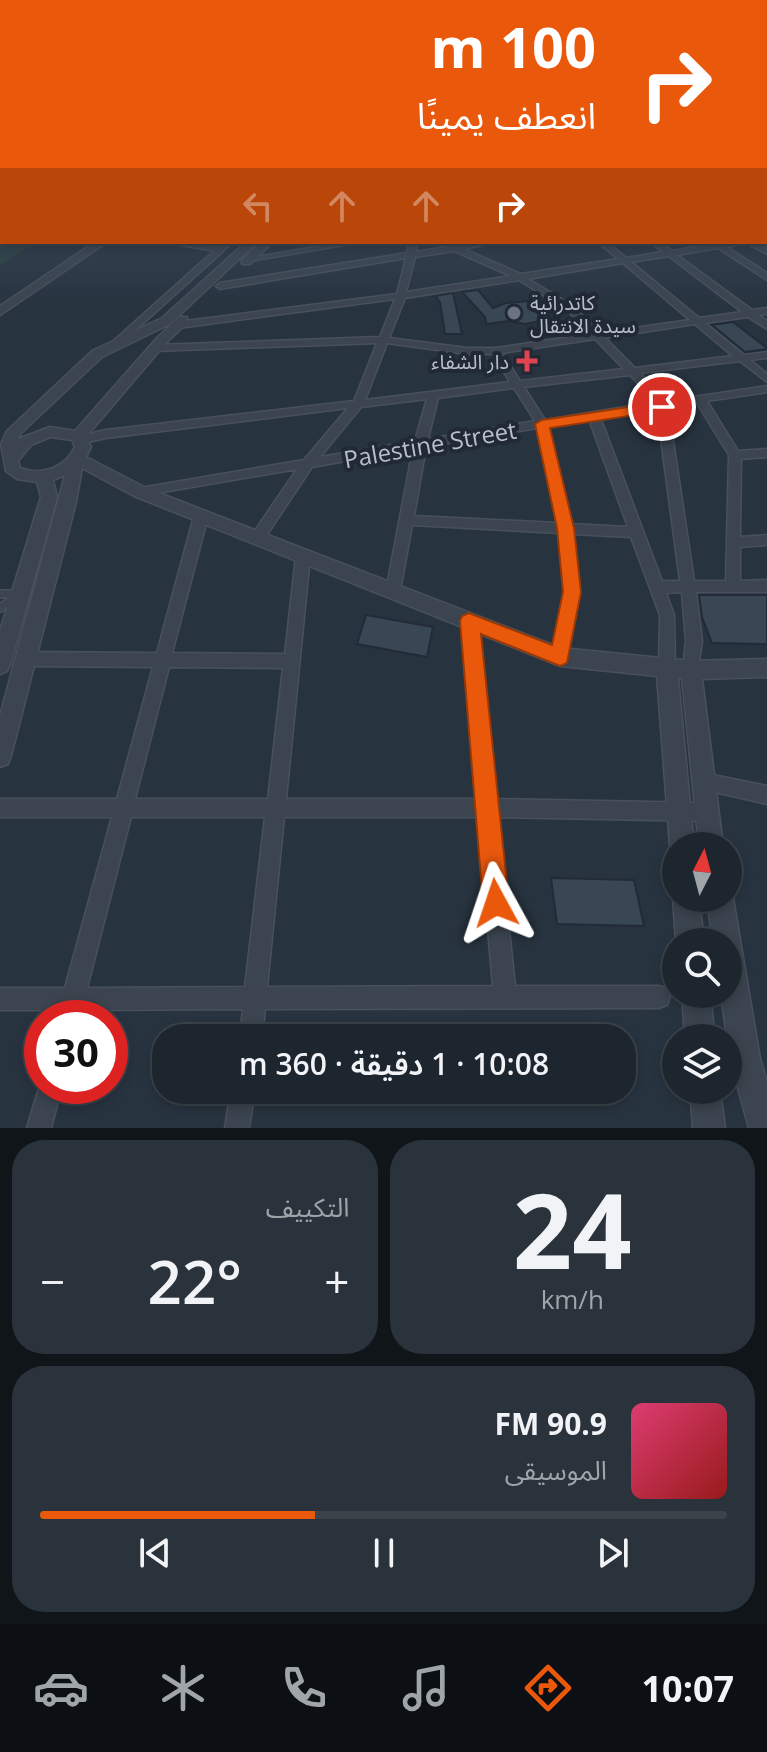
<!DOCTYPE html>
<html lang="ar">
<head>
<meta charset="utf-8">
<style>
	:root { --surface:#1d262f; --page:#2a323b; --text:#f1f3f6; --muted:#a0a5aa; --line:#3b434b; --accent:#ea580c }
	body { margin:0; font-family:"Open Sans","Noto Sans Arabic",sans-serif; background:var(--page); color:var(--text); direction:rtl; height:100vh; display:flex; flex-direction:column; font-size:30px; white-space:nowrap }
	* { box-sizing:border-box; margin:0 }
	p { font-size:26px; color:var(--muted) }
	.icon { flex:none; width:44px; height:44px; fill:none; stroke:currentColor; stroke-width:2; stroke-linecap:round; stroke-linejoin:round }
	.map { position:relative; height:1128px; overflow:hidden; direction:ltr }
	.drawer { display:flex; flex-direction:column; gap:12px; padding:12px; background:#10151a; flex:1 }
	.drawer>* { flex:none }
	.top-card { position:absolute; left:0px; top:0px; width:768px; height:244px; box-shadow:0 4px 12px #0003,0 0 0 2px var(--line); direction:rtl; background:#ea580c; color:#fff; overflow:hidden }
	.needle { width:52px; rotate:6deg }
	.controls { position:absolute; left:662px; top:832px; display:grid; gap:16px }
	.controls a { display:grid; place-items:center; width:80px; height:80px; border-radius:50%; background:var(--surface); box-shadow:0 4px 12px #0003,0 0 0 2px var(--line); font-size:40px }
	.speed { position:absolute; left:24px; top:1000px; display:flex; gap:16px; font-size:40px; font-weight:700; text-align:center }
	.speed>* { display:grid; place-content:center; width:104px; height:104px; border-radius:50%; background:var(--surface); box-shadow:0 4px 12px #0003,0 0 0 2px var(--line); line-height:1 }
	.speed .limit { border:12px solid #d22; background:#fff; color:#111 }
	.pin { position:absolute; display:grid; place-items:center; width:68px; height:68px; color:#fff; margin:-34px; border:4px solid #fff; border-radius:50%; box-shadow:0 2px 8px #0007 }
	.me { position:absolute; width:88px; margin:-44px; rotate:355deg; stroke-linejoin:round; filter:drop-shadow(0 0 6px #0008) }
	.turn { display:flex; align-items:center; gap:28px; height:168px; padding:0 40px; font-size:36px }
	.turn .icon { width:104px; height:104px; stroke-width:2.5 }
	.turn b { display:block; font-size:56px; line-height:68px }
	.lanes { display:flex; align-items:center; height:76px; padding:0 40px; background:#0003; justify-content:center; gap:40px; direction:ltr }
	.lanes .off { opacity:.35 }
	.big { font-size:60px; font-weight:600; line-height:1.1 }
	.drawer .tile { flex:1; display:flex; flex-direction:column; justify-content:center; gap:12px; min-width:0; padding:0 28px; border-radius:32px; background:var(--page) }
	.drawer .dial { align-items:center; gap:0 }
	.dial b { font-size:104px; line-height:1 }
	.song { display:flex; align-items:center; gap:24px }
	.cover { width:96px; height:96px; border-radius:12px; background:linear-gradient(135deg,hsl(340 70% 55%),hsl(0 70% 35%)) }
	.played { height:8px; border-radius:4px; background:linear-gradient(90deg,var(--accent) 40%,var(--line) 40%) }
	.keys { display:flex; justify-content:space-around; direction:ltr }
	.heat { display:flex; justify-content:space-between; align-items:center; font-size:44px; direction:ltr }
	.drawer .tiles { flex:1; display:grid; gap:12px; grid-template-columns:1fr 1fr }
	.tile:last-child { grid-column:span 2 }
	.trip { position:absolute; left:152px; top:1024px; width:484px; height:80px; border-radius:32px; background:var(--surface); box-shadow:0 4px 12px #0003,0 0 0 2px var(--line); font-weight:600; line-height:80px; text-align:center; direction:rtl }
	.dock { display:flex; height:128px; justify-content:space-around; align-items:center; background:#0c0f13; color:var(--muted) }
	.dock .icon { width:56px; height:56px }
	.dock .selected { color:var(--accent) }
	.dock b { font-size:36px; color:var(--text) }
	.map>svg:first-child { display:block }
	.green { fill:#293f40 }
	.building { fill:#394755; stroke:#222b37; stroke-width:2 }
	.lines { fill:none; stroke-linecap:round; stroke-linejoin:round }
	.service-casing { stroke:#47505c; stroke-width:10 }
	.minor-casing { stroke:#47505c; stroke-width:3 }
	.tertiary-casing { stroke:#47505c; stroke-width:3 }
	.service { stroke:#3b444f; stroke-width:7 }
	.minor { fill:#3b444f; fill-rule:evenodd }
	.tertiary { fill:#3b444f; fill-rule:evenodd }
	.route { fill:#ea580c; stroke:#983908; stroke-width:2 }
	.worship-dot { fill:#6b7280; stroke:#202935; stroke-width:3 }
	.health-dot { fill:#e0444e; stroke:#202935; stroke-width:3 }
	.labels { text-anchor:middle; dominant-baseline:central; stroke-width:8; stroke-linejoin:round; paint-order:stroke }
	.far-poi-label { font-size:20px; fill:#b7bfca; stroke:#202935; text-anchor:start }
	.street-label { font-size:24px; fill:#b7bfca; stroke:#202935 }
</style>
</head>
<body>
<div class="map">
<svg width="767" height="1128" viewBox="0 0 767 1128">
	<rect width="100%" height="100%" fill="#27333f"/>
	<!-- green -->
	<path class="green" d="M0,161L2,242H38L0,265Z"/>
	<!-- building -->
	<path class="building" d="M478,290L493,308L506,303L532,301L540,303L551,319L525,324L509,321L486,324L485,317L462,292Z
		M453,293L462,334H445L440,302L435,296Z
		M733,322L767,348V349L745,352L712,325Z
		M699,595H767V644L712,643L702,617Z
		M366,615L433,627L427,657L357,644Z
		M551,878L634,880L644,926L557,924Z"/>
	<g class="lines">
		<!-- service casing -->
		<g class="service-casing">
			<path id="service" d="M0,594H18
				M0,608L15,598"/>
		</g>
		<!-- minor casing -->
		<g class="minor-casing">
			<path id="minor" d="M0,149H2V153H0Z
				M766,176H767V180H766Z
				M766,193H767V197H766Z
				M766,213H767V218H766Z
				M165,242H184L218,247L224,242H233L116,348H110V344L214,251Z
				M343,242H362L249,261L245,259Z
				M410,242H418L416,252L446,247L438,242H449L456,245L496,242L464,249L521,274L618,259L598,242H607L626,258L663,252L651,242H660L672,251L713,244L715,242H756L767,249V254L746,243L727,247L767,273V280L718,248L677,255L752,310L767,308V314L758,315L767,321V329L748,317L705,323L744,355L767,352V358L750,360L767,374V382L740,361L640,373L667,401L767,386V392L707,401L738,451L767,449V457L741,459L740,537L767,535V545L740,547V581L767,580V592H696L702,641L697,675L691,677L685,675L683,670L686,641L682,592L666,593L674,615L675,668L673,673L667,675L661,673L659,668L660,615L631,537L572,534L579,592L568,657L566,662L560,664L554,662L552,657L565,592L559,533L412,525L400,591L398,595H388L386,591L413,449L312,467L262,542L257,543L250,538L297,469L140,496L134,492L140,488L304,460L348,408L106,438L80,444L74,440L76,437L106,430L354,401L377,343L155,351L150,348L155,345L380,337L395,299L178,328L173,325L178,322L397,294L406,258L220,289L216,286L220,283L407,253ZM454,251L511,276L406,292L415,257ZM669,256L742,312L699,318L631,262ZM623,263L690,320L600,333L573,306L528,279ZM519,280L567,310L590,334L496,348H467L389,338L405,298ZM695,324L733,356L635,368L605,338ZM595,339L624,369L520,381L502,353ZM387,343L467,354H493L510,382L365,400ZM630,375L656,402L545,420L524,387ZM514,388L535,421L428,439L438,398ZM427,399L415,441L320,457L361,407ZM697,403L729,455L726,581H694L668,407ZM657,409L680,581H662L600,417ZM589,419L628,527L571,524L548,426ZM537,428L557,523L414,516L426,447Z
				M201,511L208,516L172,653L285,654L296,556L303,551L310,556L286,799H477L461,621L464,617L469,615L474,617L477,621L495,799L706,803L713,805L715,812L713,819L706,821L497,817L515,986H659L667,989L670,997L667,1005L659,1008L265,1009L262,1038H240L243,1009L81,1010L79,1018H57L59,1010H0V988H65L112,817H0V799H117L153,667L26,666L20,664L18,659L20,654L26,652L157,653L194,516ZM169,667L283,668L268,799H135ZM131,817H265L245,987L87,988ZM284,817H478L493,986L267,987Z
				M703,773L767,786V804L697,788L694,782L697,776Z
				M42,1078V1086H62L51,1128H27Z
				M231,1090H255L249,1128H225Z"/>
		</g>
		<!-- tertiary casing -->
		<g class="tertiary-casing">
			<path id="tertiary" d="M766,156H767V161H766Z
				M95,242H107L0,315V306Z
				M246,242H257L170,324L102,357L21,433L18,439L50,427L75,431L157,338L179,317H187V323L165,344L86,437L91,447L86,457L146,488L561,648L691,661L767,659V677L702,679L723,846H699L682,678H678L694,846H676V856L670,846L657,676L560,666L134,496L82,468L76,502L11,756L8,764L0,767V716L65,475L53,480L57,497L10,665L7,671L0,674V631L41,497L37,482L17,479L6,471L1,444L7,431L92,351L162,318ZM50,437L72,440L75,447C65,468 42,476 20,468L18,461L31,445Z
				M262,242H273L250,264H242V260Z
				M728,888L733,898L760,1059L767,1082V1128H749L730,1059L721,994H728V942H713L707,898H728Z
				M676,891V898H699L704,942H676L673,898Z
				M682,994H710L715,1038H685Z
				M690,1090H720L725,1128H693Z"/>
		</g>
		<!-- service -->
		<use href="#service" class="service"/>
		<!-- minor -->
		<use href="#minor" class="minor"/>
		<!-- tertiary -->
		<use href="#tertiary" class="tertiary"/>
	</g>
	<!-- sky -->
	<linearGradient id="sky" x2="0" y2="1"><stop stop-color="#151c23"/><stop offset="0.49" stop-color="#415063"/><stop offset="1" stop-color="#415063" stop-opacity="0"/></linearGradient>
	<rect width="767" height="307" fill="url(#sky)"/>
	<!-- route -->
	<path class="route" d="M662,402L667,404V410L550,428L574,528L581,592L567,663L560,666L481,634L509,903L505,912L496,916L487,912L483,903L460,621L462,616L469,613L552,645L563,592L557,528L535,424L542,420Z"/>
	<!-- markers -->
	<circle class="worship-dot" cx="514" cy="313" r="8"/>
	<path class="health-dot" d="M523 349h8v8h8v8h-8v8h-8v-8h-8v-8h8z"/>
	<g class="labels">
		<!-- far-poi labels -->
		<g class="far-poi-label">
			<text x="530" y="302">كاتدرائية<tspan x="530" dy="23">سيدة الانتقال</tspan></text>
			<text x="509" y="361" text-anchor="end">دار الشفاء</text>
		</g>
		<!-- street labels -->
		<g class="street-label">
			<text transform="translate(430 444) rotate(-10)">Palestine Street</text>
		</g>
	</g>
</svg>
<div class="controls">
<a><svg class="needle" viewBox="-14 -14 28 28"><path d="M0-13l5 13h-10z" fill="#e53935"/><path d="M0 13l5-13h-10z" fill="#a0a5aa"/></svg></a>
<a><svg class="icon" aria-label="search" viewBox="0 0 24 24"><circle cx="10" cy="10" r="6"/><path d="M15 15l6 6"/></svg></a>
<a><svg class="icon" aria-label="layers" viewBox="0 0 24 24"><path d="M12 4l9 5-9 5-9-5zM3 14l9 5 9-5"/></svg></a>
</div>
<div class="speed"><div class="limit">30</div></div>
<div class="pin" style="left:662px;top:407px;background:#d93025"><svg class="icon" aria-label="arrive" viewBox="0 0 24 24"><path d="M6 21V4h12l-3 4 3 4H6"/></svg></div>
<svg class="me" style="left:496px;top:903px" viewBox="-20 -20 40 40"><path d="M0-17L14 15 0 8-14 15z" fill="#ea580c" stroke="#fff" stroke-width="4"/></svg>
<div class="trip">10:08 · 1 دقيقة · 360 m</div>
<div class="top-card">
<div class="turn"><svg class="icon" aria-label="right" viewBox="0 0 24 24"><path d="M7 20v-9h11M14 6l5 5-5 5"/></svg><div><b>100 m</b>انعطف يمينًا</div></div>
<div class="lanes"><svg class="icon off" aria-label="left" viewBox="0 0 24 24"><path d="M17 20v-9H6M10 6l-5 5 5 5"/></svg><svg class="icon off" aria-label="ahead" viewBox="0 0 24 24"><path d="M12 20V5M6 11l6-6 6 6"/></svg><svg class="icon off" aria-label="ahead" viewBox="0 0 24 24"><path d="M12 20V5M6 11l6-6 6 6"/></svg><svg class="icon" aria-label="right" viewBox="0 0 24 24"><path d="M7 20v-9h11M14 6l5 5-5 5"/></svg></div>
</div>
</div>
<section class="drawer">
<div class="tiles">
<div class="tile dial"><b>24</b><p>km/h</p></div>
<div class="tile"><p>التكييف</p>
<div class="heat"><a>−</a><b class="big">22°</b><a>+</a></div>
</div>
<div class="tile">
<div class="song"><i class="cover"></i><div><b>90.9 FM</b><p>الموسيقى</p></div></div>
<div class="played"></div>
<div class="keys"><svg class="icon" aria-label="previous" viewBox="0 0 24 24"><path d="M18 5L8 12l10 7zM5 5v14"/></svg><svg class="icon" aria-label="pause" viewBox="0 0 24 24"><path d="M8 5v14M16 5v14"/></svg><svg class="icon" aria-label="next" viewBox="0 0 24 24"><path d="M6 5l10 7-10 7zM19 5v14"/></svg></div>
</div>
</div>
</section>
<nav class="dock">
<b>10:07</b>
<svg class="icon selected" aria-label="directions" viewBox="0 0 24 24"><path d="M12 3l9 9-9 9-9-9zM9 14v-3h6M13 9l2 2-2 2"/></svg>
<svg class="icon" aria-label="music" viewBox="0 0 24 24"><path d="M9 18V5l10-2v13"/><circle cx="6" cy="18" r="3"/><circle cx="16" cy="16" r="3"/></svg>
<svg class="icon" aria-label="phone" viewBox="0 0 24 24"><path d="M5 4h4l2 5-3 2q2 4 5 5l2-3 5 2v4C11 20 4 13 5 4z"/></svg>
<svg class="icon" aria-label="climate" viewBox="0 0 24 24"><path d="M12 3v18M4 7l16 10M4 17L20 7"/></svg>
<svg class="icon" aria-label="car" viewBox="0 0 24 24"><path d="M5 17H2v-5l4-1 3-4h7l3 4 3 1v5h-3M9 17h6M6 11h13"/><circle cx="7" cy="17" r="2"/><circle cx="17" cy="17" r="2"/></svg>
</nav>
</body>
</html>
